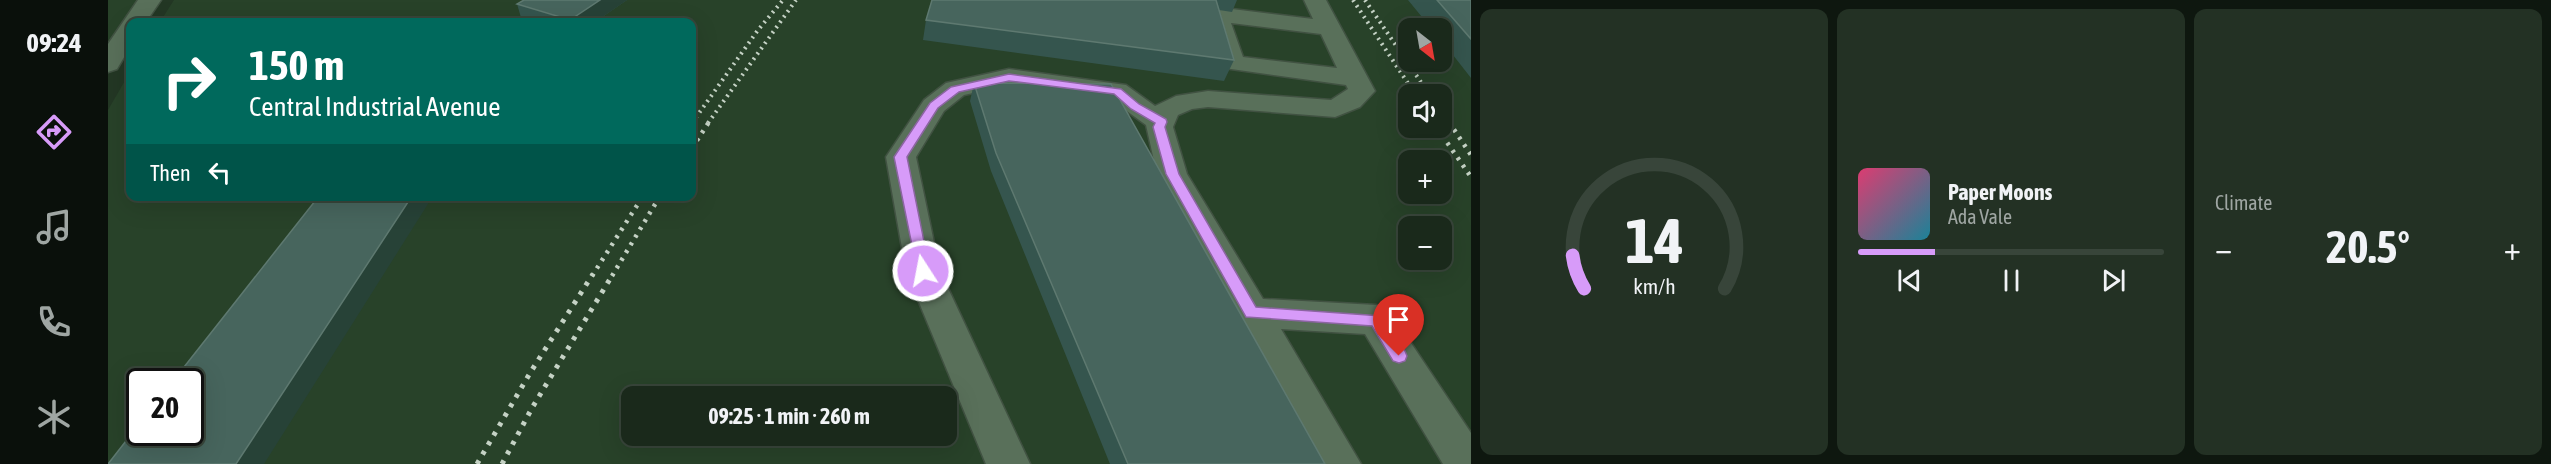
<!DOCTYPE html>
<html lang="en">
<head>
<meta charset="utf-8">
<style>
	:root { --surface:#1a291b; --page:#233124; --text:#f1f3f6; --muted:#9fa6a3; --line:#38453a; --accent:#d79bf9 }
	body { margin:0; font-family:"Asap Condensed",sans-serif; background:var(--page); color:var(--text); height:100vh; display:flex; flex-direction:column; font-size:22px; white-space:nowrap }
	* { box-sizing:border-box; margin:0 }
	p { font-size:20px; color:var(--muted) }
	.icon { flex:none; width:33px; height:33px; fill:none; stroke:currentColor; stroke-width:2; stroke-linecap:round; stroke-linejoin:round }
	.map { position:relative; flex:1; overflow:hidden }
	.panel { display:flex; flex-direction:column; gap:9px; padding:9px; background:#0e170f; width:1080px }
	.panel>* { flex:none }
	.banner { position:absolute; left:18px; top:18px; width:570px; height:183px; border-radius:12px; box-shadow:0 6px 24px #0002,0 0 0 2px var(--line); background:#00695c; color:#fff; overflow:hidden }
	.needle { width:39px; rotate:149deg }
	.buttons { position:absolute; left:1290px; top:18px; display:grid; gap:12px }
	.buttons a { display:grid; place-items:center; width:54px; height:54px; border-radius:12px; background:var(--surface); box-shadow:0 6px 24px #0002,0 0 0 2px var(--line); font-size:30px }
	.speed { position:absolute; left:18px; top:368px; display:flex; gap:12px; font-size:30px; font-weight:700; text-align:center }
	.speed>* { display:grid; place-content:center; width:78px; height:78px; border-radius:50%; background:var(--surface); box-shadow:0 6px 24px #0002,0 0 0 2px var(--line); line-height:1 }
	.speed .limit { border:3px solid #111; border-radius:9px; background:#fff; color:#111 }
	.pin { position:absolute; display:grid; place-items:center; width:51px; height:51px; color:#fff; margin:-62px -26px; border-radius:50% 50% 50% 0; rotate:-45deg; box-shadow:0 0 6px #0007 }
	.pin .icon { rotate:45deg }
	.me { position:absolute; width:66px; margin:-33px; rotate:349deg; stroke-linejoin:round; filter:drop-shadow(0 0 4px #0008) }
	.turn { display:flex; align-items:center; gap:21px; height:126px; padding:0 24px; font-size:27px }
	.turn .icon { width:78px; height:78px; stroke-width:2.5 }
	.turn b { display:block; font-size:42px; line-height:51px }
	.then { display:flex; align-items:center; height:57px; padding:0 24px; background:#0003; gap:12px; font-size:22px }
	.big { font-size:45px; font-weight:700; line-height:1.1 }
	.panel .tile { flex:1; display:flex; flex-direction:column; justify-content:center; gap:9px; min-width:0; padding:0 21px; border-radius:12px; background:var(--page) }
	.panel .dial { align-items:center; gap:0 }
	.dial svg { height:156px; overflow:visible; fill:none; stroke:var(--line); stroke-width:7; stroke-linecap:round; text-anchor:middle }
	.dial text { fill:var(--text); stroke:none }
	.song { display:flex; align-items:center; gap:18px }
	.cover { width:72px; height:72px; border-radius:9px; background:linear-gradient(135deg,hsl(340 70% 55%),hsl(190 70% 35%)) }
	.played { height:6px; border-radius:3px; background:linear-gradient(90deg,var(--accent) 25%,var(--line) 25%) }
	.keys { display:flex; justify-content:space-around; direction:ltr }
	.heat { display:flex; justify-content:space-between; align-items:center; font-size:33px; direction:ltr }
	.panel .tiles { flex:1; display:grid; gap:9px; grid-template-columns:repeat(3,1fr) }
	.trip { position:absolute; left:513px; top:386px; width:336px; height:60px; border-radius:12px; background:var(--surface); box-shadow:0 6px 24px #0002,0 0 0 2px var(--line); font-weight:700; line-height:60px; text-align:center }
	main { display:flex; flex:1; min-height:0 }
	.menu { display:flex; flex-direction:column; width:108px; justify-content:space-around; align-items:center; background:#0a100b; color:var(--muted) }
	.menu .icon { width:42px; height:42px }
	.menu .current { color:var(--accent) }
	.menu b { font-size:27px; color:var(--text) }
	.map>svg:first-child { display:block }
	.built { fill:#284229; fill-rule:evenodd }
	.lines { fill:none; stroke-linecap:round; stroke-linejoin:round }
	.minor-casing { stroke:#415242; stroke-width:3 }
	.minor { fill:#59705a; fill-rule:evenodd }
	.rail-far2 { stroke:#c5d2c5; stroke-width:4; stroke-dasharray:2 4.5; stroke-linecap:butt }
	.rail-far1 { stroke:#c5d2c5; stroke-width:4.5; stroke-dasharray:3 6; stroke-linecap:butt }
	.rail { stroke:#c5d2c5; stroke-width:5; stroke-dasharray:4 7; stroke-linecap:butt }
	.wall { fill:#35554e }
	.shaded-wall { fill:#274237 }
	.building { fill:#47655d; stroke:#5e7970; stroke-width:1.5 }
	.route { fill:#d79bf9; stroke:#8c65a2; stroke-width:1.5 }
</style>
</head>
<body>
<main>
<nav class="menu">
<b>09:24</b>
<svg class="icon current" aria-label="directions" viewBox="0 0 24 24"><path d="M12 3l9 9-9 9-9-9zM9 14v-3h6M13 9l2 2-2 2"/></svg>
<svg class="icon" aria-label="music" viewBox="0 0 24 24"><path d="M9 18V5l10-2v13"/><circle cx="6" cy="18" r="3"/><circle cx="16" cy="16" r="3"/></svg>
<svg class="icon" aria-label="phone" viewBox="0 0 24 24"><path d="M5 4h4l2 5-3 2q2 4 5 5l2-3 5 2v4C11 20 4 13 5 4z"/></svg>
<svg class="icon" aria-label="climate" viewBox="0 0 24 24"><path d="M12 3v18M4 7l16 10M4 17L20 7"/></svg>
</nav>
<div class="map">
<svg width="1363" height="464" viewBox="0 0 1363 464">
	<rect width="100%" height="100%" fill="#233724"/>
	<!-- built -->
	<path class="built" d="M0,0H34L0,50Z
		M66,0H1363V464H0V110L22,72V196H584V22H52ZM1300,28H1334V62H1300ZM1300,94H1334V128H1300ZM1300,160H1334V194H1300ZM1300,226H1334V260H1300ZM32,381H82V432H32ZM524,396H838V435H524Z"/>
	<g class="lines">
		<!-- minor casing -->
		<g class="minor-casing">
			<path id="minor" d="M30,0H53L38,22H22V47L9,69L0,72V44Z
				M1196,0H1218L1267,91L1252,107L1227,117L1100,107L1084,109L1070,115L1065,127L1079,174L1155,299L1268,305L1281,310L1363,433V464H1335L1257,334L1173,329L1253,464H1208L1049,174L1038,125L1001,98L901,85L856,95L836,111L808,157L832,271L922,464H878L798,271L778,157L816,100L838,83L901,69L1018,85L1047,106L1068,96L1100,91L1223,100L1240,89L1238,85L1116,68L1096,14L1100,9L1108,7L1205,19ZM1123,23L1213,34L1229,68L1135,57Z"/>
		</g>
		<!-- minor -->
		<use href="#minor" class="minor"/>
		<!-- rail-far2 -->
		<path class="rail-far2" d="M1245,0L1307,94
			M1257,0L1321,94
			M1334,112L1342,123
			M584,123L650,30L675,0
			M600,123L688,0"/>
		<!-- rail-far1 -->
		<path class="rail-far1" d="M1341,122L1363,155
			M584,124L586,122
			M1329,128L1363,177
			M584,148L601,122
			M484,276L535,196
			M504,276L552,196"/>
		<!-- rail -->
		<path class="rail" d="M369,464L422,373L485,274
			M394,464L424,408L505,274"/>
	</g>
	<!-- wall -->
	<path class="wall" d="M519,0L487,22H419L414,21L409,4Z
		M824,0H1129L1124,12L1111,10L1126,60L1116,81L815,40L818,20Z
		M1300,0H1363V78L1334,41V28H1323Z
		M866,83L1217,464H1002L883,171L862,101Z"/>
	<!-- shaded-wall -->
	<path class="shaded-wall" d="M492,0H519L487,22H462V20Z
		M304,196H325L156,464H128Z"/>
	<!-- building -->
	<path class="building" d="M416,0H492L462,20L409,4Z
		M824,0H1108L1126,60L818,20Z
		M1329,0H1363V39Z
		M866,83L1003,84L1217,464H1020L888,153Z
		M211,196H304L128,464H0L32,423V432H82V381H65Z"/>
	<!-- route -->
	<path class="route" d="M901,74L1013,89L1031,104L1058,119L1059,122L1057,127L1071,174L1148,307L1274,316L1297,351L1299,356L1297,361L1291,363L1285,361L1264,326L1138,317L1058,174L1045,127L1047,123L1023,109L1006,94L901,81L851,92L830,108L799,157L822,271L815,277L810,275L786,157L822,103L843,87Z"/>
</svg>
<div class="buttons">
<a><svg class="needle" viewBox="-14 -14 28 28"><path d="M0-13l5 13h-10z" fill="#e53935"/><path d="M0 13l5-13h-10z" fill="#9fa6a3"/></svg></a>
<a><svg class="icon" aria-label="sound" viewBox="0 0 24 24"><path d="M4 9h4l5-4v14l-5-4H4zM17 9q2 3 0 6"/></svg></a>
<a>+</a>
<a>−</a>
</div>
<div class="speed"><div class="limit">20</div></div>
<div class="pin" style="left:1291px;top:356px;background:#d93025"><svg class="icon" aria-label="arrive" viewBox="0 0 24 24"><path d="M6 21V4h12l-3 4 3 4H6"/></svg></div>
<svg class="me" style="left:815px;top:271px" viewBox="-20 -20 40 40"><circle r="17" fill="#d79bf9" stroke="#fff" stroke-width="3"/><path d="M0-11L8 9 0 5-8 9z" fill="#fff"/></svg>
<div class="trip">09:25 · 1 min · 260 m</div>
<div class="banner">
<div class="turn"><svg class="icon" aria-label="right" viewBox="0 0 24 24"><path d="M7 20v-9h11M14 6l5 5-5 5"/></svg><div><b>150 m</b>Central Industrial Avenue</div></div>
<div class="then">Then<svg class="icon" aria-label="left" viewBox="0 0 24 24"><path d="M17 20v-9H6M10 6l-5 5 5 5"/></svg></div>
</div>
</div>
<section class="panel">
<div class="tiles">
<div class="tile dial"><svg viewBox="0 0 100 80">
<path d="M14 69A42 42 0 1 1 86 69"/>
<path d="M14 69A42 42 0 0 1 8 52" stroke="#d79bf9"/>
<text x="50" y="56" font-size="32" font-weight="700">14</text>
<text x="50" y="72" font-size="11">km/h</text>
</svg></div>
<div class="tile">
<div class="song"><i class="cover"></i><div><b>Paper Moons</b><p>Ada Vale</p></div></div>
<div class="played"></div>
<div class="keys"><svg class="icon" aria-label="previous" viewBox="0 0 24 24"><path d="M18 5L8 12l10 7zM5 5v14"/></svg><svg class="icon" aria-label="pause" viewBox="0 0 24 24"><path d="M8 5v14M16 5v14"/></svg><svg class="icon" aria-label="next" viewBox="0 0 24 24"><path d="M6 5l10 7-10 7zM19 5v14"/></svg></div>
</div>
<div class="tile"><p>Climate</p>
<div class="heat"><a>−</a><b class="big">20.5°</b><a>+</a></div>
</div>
</div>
</section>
</main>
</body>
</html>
